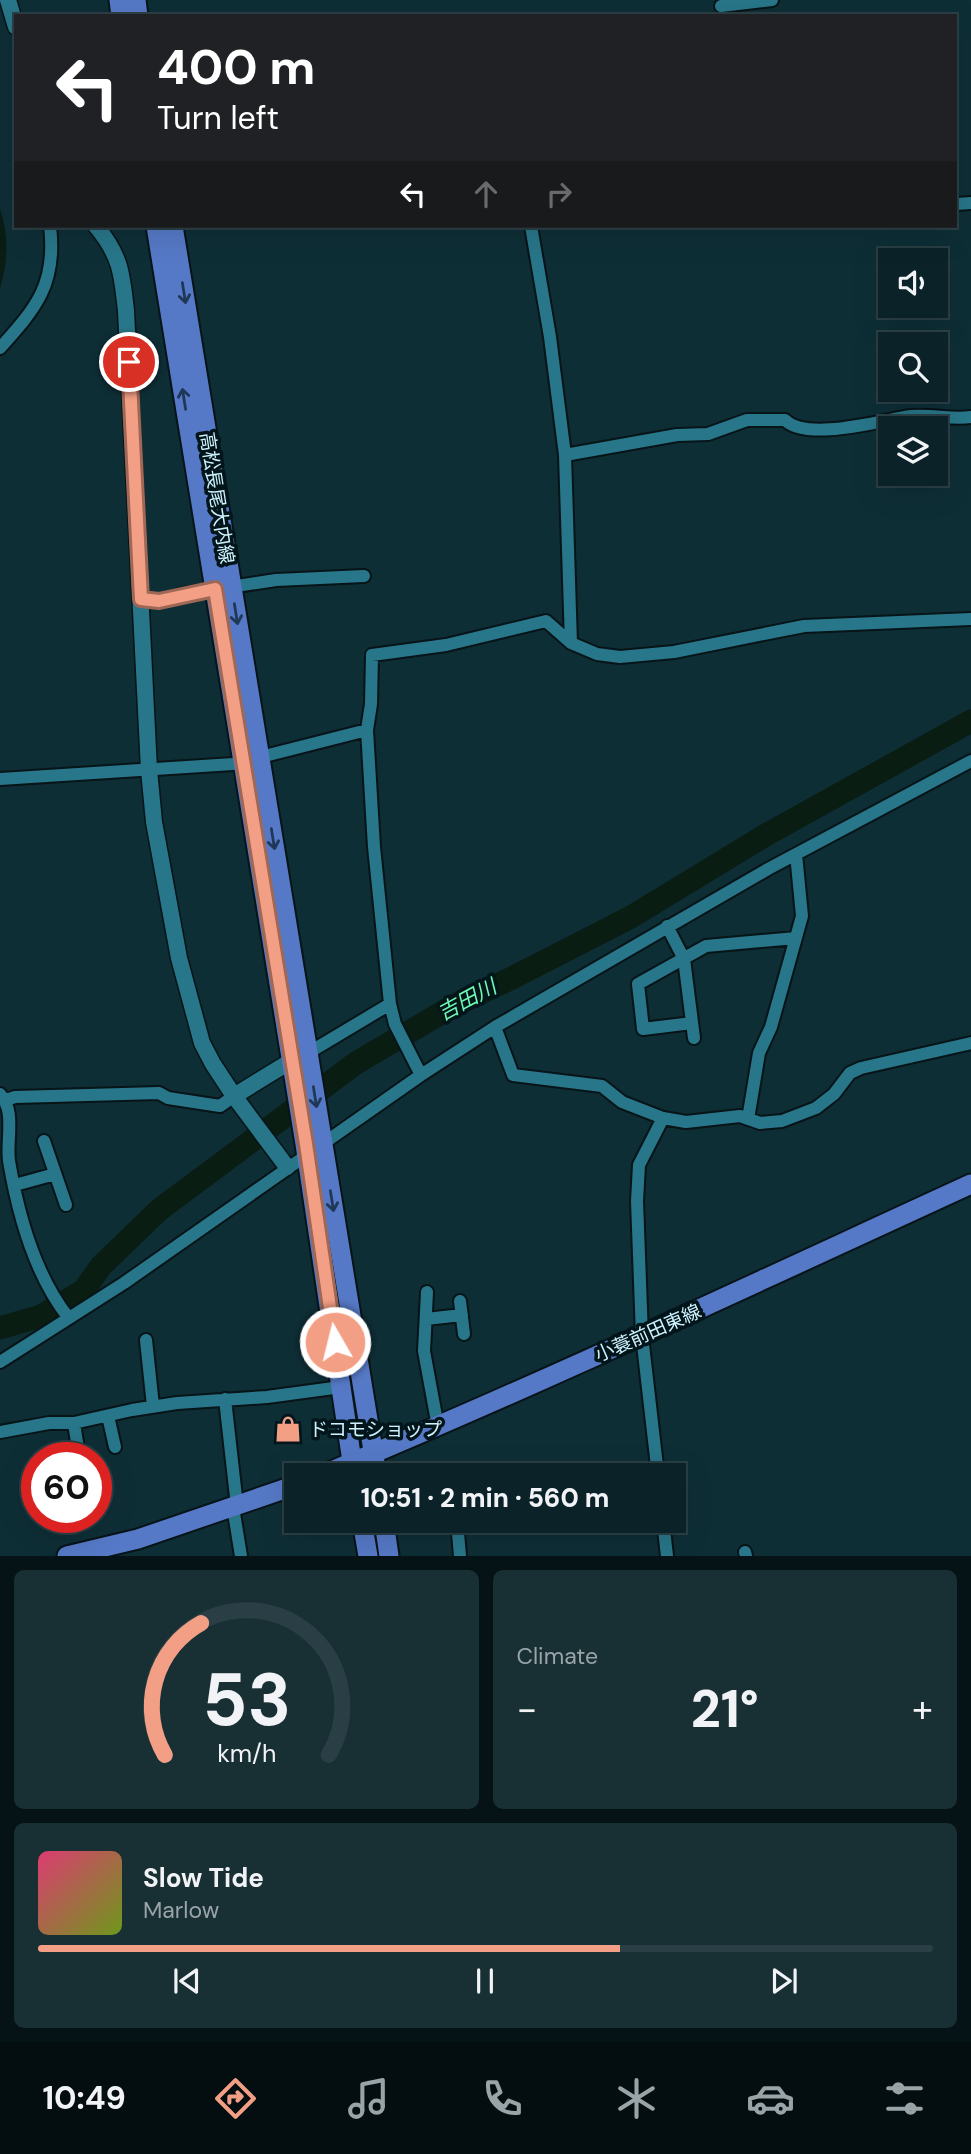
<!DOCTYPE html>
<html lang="en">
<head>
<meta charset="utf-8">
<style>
	:root { --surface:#0a2228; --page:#182f34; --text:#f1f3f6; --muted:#99a4a8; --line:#2a3f45; --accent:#f39f85 }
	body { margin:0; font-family:"DM Sans","Noto Sans JP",sans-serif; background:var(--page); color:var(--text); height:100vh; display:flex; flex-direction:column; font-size:26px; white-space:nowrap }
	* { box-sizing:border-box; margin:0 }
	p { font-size:23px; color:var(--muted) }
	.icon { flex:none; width:38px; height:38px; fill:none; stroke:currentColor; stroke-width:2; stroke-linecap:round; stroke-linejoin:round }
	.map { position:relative; height:1556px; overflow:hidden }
	.details { display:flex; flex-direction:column; gap:14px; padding:14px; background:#061316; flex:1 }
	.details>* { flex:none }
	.top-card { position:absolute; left:14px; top:14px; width:943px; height:214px; border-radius:0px; box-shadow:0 7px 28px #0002,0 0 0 2px var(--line); background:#202124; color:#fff; overflow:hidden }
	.controls { position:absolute; left:878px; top:248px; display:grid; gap:14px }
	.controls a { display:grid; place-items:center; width:70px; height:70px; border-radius:0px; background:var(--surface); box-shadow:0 7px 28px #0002,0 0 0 2px var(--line); font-size:35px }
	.speed { position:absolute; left:21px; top:1442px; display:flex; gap:14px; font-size:35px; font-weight:700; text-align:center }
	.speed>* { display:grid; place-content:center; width:91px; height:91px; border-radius:50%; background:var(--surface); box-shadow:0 7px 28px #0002,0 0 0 2px var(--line); line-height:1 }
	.speed .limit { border:10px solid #d22; background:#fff; color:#111 }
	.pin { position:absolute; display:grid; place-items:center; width:60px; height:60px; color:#fff; margin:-30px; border:4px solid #fff; border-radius:50%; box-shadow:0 2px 7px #0007 }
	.me { position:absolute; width:77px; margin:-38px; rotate:352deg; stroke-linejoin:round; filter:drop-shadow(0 0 5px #0008) }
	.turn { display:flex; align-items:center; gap:24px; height:147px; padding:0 28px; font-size:32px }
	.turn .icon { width:91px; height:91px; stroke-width:2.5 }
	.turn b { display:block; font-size:49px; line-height:60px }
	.lanes { display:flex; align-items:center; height:66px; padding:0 28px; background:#0003; justify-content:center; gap:35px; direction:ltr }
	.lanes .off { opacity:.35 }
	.big { font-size:52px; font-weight:800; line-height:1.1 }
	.details .tile { flex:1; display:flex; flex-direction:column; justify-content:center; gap:10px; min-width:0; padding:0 24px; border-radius:10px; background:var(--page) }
	.details .dial { align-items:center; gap:0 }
	.dial svg { height:182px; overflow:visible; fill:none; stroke:var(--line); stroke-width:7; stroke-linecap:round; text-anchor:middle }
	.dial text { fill:var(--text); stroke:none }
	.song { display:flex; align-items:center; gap:21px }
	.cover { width:84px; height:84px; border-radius:10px; background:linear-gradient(135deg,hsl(340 70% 55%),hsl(80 70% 35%)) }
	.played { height:7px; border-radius:4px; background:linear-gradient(90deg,var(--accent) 65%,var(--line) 65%) }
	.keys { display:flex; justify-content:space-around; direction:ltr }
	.heat { display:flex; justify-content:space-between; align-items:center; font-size:38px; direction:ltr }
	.details .tiles { flex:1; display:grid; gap:14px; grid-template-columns:1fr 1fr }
	.tile:last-child { grid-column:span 2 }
	.trip { position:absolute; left:284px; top:1463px; width:402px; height:70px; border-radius:0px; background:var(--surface); box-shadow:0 7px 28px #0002,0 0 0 2px var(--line); font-weight:800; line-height:70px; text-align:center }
	.menu { display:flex; height:112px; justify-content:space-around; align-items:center; background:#040e10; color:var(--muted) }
	.menu .icon { width:49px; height:49px }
	.menu .current { color:var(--accent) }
	.menu b { font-size:32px; color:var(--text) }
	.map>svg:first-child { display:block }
	.water { fill:#0a1d13 }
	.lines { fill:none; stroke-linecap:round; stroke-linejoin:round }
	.river { stroke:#0a1d13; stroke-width:23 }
	.minor-casing { stroke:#071418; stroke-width:16 }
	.tertiary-casing { stroke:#071418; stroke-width:19 }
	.primary-casing { stroke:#071418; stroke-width:23 }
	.minor { stroke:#287689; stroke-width:12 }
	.tertiary { stroke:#287689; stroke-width:16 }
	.primary { stroke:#5679c7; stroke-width:19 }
	.oneway { stroke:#1f3857 }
	.route-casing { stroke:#9e6756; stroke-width:18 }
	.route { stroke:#f39f85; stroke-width:12 }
	.labels { text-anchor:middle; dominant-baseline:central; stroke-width:7; stroke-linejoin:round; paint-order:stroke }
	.street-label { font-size:19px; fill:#cff3fe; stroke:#02151b }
	.poi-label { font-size:19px; fill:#cff3fe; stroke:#02151b; text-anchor:start }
	.water-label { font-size:21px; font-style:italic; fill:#6ef9b0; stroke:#02151b }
</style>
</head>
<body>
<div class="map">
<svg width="971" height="1556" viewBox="0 0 971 1556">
	<rect width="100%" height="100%" fill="#0e2e36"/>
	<!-- water -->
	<path class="water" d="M0,209C9,236 8,262 0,288Z"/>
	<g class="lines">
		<!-- river -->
		<path class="river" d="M0,1328L41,1316L84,1290L101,1266L159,1210L356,1063L455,1005L510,979L631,917L764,836L971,721"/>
		<!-- minor casing -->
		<g class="minor-casing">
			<path id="minor" d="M721,6L772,0
				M956,204L971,203
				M531,226L550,337L565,455L571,643
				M0,348C36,308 57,284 50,226
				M565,455L677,435L708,434L747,420H785C807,442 882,420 911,416C932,414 951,420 971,417
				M141,599L159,601L184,594L276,580L364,576
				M0,779L233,764L367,730
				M667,926L684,959L694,1038
				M692,1023L643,1029L638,984L706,946L796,938
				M495,1027L513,1075L602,1086L622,1102L663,1118L686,1122L740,1116L760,1123L782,1121L816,1108L834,1094L850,1073L861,1068L971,1043
				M303,1056L390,1004
				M421,1075L395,1024L390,1004L374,847L367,730L371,704L372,655L446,645L546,621L571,643L597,654L620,657L674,652L804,626L971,619
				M0,1094C16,1111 6,1140 9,1161C18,1214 35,1275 68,1317
				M6,1100L15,1097L159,1093L168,1098L220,1106L234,1096
				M748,1119L759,1053L771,1027L802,916L796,854
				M44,1141L66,1205
				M15,1185L55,1174
				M427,1292L424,1351L438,1427
				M460,1301L464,1334
				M426,1319L462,1315
				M146,1340L153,1406
				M0,1362L124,1283L421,1075L495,1027L768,869L971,761
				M225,1399L237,1506
				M108,1416L115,1447
				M74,1423L78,1449
				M0,1432L49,1423H74L132,1410L177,1403L267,1397L341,1387
				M658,1475L642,1336L637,1201L639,1165L663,1118
				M233,1507L241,1556
				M457,1521L460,1556
				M663,1521L667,1556
				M457,1527L495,1522
				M745,1552L746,1556"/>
		</g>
		<!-- tertiary casing -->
		<g class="tertiary-casing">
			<path id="tertiary" d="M8,0L16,27
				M96,226C121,256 122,274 126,311L149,770L154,822L179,958L202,1043L213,1064L234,1096L287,1167
				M234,1096L291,1061"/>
		</g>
		<!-- primary casing -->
		<g class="primary-casing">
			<path id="primary" d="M119,0L121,16
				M136,0L138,16
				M156,226L305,1144L354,1475
				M173,226L377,1475
				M322,1475C541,1384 755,1283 971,1184
				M362,1521L368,1556
				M384,1521L389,1556
				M67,1556L138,1539L296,1485"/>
		</g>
		<!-- minor -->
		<use href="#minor" class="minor"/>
		<!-- tertiary -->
		<use href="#tertiary" class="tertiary"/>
		<!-- primary -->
		<use href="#primary" class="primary"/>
	</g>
	<!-- one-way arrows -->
	<defs><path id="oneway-shaft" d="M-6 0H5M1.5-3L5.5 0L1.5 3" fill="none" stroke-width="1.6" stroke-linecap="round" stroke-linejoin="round" transform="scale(1.75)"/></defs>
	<g class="oneway">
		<use href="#oneway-shaft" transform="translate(184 293) rotate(81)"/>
		<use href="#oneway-shaft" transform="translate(184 399) rotate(-99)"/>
		<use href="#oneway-shaft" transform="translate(236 614) rotate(81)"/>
		<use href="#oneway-shaft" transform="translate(273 839) rotate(81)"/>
		<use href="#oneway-shaft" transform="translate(315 1097) rotate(81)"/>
		<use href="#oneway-shaft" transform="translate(332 1201) rotate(81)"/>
	</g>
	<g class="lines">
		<!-- route casing -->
		<g class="route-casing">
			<path id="route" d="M129,362L141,599L159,601L215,589L306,1144L335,1342"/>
		</g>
		<!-- route -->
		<use href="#route" class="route"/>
	</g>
	<!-- icons -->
	<defs>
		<g id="shop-bare" transform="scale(2.1)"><path d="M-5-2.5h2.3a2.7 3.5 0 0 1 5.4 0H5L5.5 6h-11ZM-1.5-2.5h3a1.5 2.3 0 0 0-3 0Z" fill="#f39f85" stroke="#02151b" stroke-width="2.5" paint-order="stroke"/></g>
	</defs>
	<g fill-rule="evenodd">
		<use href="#shop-bare" x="288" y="1429"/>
	</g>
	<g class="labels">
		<!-- street labels -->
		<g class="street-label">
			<text transform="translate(217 498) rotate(81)">高松長尾大内線</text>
			<text transform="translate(648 1333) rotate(-24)">小蓑前田東線</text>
		</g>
		<!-- poi labels -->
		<g class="poi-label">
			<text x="309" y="1429">ドコモショップ</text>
		</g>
		<!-- water labels -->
		<g class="water-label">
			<text transform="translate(467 1000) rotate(-28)">吉田川</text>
		</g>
	</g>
</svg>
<div class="controls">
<a><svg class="icon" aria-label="sound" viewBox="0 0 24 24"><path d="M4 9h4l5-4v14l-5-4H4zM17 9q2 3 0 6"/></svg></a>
<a><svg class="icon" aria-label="search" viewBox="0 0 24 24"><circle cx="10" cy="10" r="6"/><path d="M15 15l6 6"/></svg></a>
<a><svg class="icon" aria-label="layers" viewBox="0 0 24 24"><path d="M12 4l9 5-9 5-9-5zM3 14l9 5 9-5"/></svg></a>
</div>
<div class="speed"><div class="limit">60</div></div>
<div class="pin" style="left:129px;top:362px;background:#d93025"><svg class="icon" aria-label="arrive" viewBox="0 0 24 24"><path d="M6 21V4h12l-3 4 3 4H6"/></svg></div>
<svg class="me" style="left:335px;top:1342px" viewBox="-20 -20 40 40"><circle r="17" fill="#f39f85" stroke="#fff" stroke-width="3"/><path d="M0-11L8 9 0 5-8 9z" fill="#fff"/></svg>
<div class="trip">10:51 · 2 min · 560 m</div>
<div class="top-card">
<div class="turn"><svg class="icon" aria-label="left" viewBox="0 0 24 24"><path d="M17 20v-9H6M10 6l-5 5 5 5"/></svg><div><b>400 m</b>Turn left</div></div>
<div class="lanes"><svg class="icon" aria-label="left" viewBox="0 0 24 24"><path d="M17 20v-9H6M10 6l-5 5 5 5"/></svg><svg class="icon off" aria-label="ahead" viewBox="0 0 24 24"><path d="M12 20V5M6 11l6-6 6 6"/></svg><svg class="icon off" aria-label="right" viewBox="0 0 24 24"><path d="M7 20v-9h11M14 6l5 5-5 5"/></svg></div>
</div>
</div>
<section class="details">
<div class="tiles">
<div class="tile dial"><svg viewBox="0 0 100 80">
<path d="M14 69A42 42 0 1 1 86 69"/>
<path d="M14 69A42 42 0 0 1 30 11" stroke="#f39f85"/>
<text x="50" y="56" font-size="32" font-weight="700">53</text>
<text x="50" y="72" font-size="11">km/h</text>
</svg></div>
<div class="tile"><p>Climate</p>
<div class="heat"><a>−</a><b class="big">21°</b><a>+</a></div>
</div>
<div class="tile">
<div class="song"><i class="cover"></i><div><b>Slow Tide</b><p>Marlow</p></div></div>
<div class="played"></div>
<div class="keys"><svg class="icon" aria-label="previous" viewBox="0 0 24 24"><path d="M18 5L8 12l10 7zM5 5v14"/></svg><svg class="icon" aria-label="pause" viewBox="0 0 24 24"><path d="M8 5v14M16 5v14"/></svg><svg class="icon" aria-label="next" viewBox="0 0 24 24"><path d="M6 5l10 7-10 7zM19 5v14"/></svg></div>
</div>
</div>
</section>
<nav class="menu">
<b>10:49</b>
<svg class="icon current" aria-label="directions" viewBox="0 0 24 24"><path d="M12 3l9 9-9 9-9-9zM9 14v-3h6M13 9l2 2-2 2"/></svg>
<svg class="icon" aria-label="music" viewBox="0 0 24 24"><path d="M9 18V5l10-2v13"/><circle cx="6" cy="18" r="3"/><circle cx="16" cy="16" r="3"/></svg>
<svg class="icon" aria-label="phone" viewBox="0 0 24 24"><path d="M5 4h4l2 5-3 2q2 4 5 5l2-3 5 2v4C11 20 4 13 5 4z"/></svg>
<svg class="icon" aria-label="climate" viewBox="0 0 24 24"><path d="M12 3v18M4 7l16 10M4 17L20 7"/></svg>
<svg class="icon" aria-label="car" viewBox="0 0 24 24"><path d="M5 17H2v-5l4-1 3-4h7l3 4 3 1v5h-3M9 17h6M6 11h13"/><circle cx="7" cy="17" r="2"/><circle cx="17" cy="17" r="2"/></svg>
<svg class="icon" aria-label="filters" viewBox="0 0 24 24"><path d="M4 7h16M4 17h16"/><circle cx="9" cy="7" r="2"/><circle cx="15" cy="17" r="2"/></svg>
</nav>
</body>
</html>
